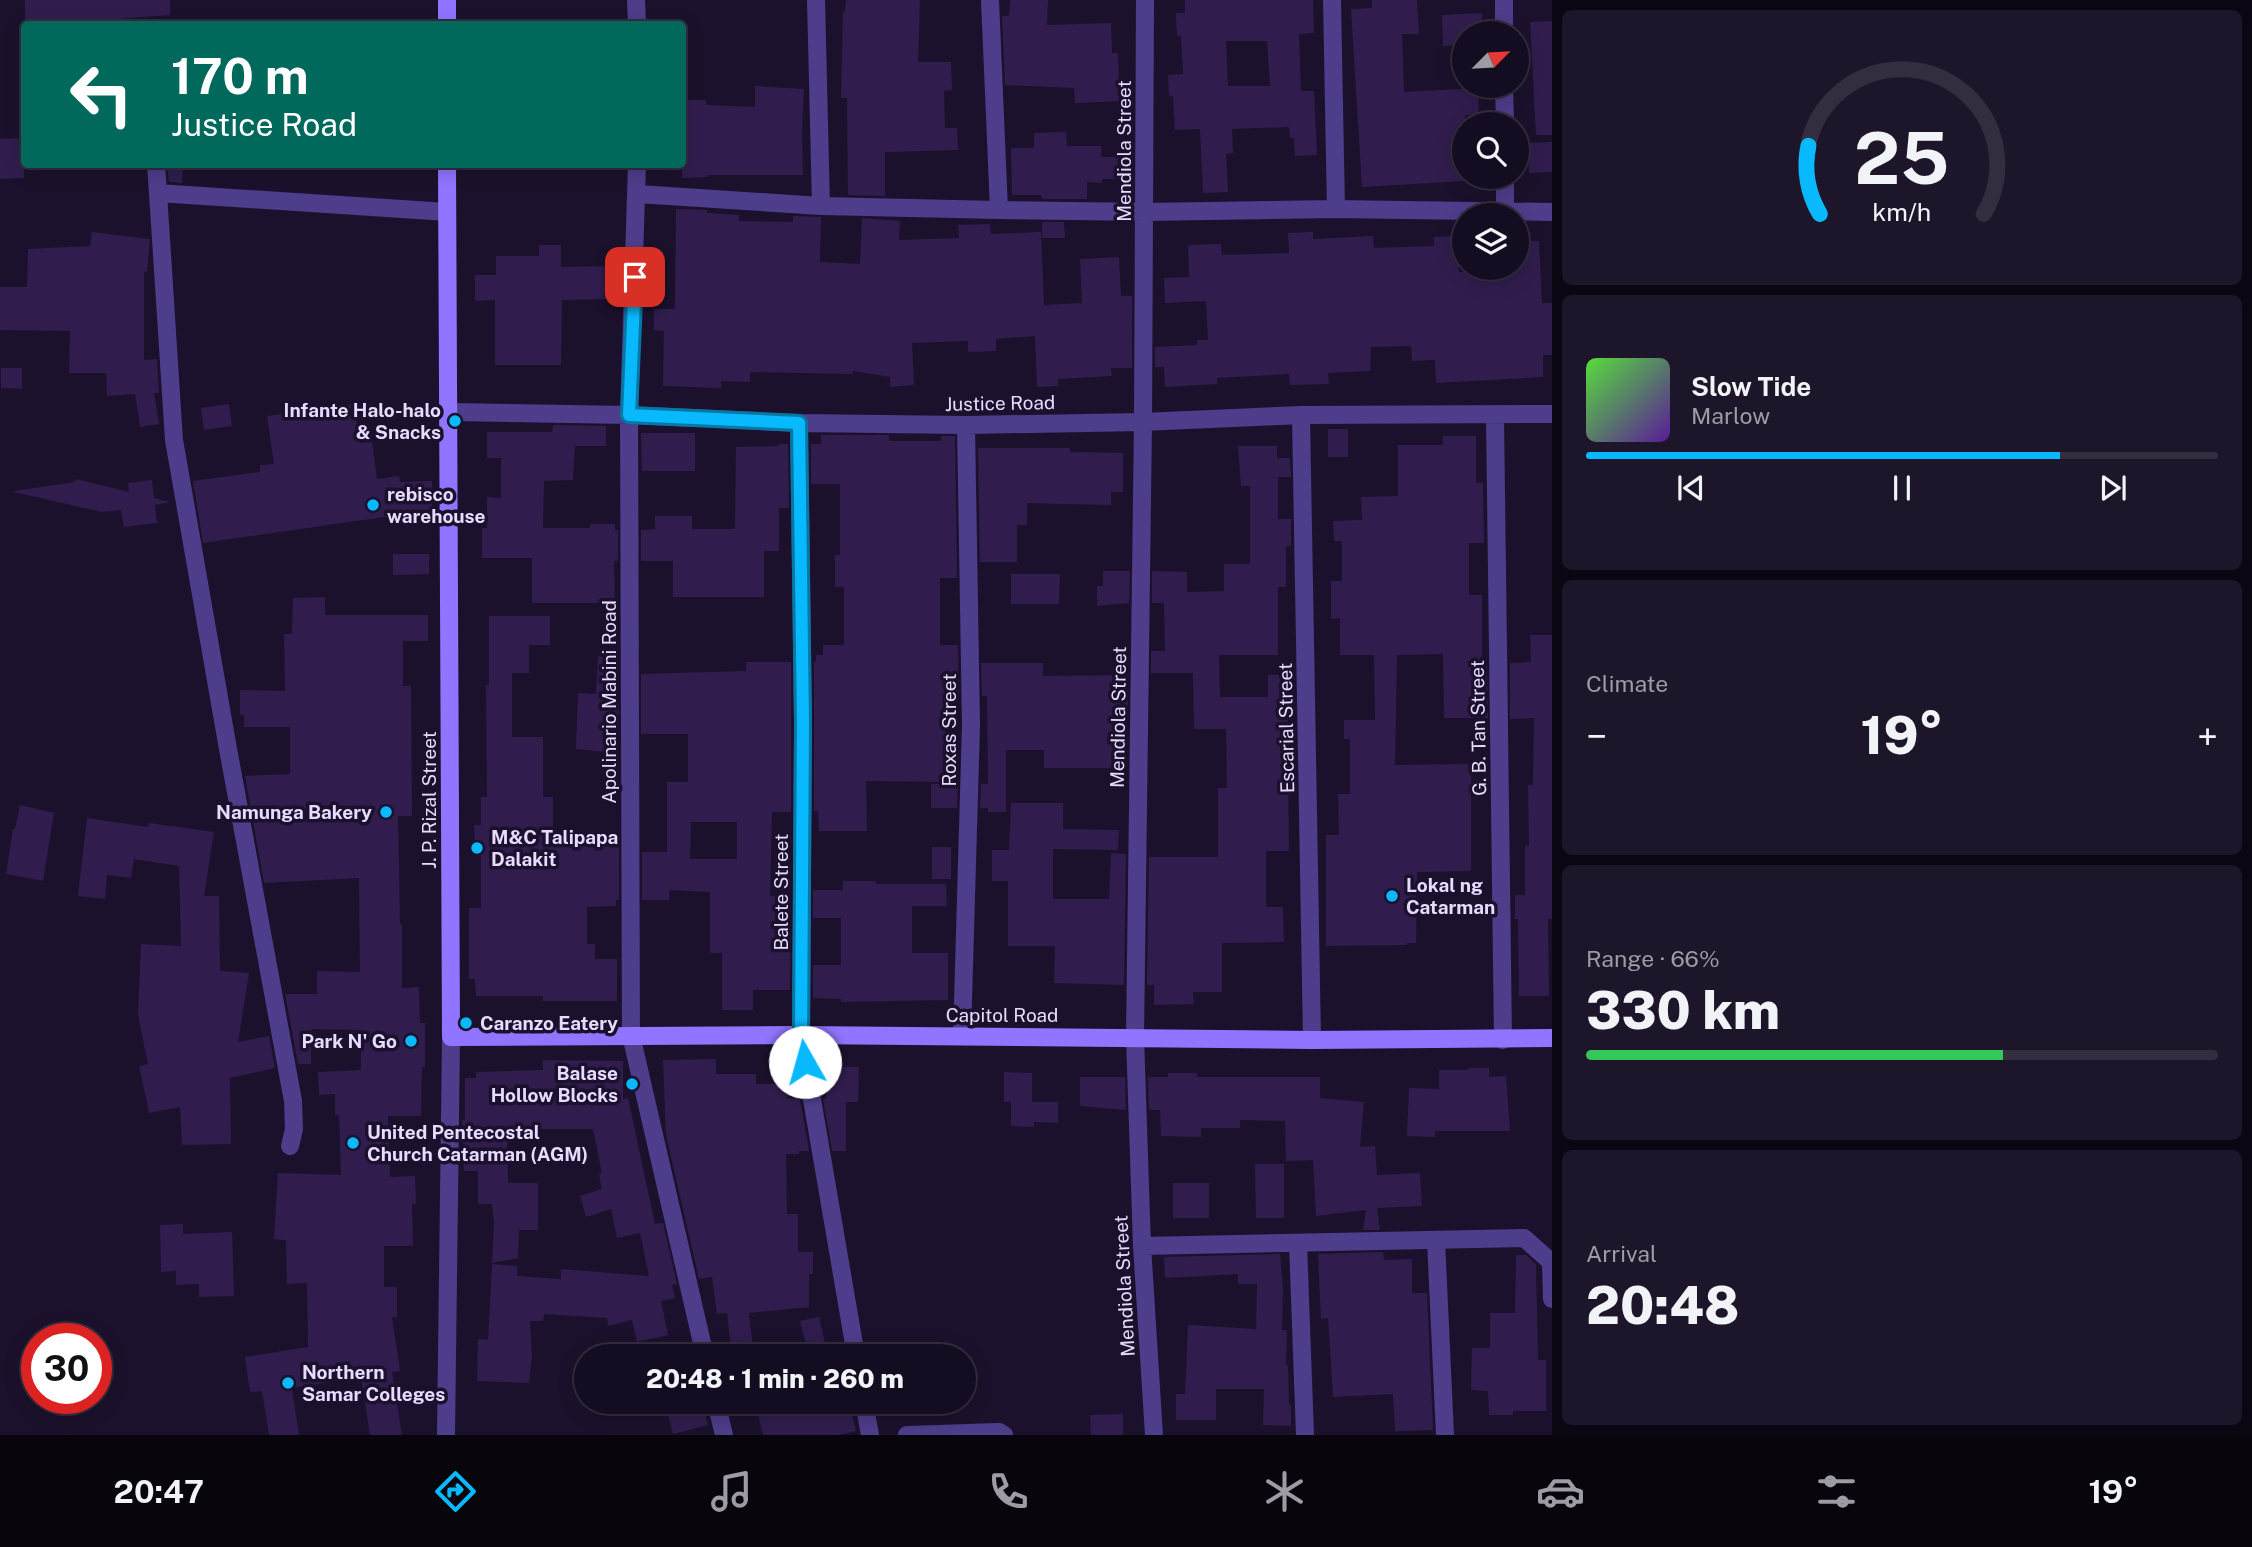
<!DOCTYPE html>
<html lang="en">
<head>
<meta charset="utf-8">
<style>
	:root { --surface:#140d21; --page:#1d162a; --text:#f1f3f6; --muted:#9d9ca5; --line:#332d3f; --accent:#09b9fe }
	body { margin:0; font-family:"Public Sans",sans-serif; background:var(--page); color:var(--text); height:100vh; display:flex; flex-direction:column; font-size:26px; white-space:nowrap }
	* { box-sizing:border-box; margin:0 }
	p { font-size:23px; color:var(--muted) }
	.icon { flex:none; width:38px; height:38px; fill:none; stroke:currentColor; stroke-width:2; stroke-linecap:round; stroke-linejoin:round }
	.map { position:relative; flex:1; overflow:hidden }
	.sheet { display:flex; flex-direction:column; gap:10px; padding:10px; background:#0b0712; width:700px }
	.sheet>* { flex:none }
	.banner { position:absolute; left:21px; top:21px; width:665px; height:147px; border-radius:7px; box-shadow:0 4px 18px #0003,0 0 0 2px var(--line); background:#00695c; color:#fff; overflow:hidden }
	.needle { width:46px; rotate:66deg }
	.tools { position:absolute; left:1452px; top:21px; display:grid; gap:14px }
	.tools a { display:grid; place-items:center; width:77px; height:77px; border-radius:50%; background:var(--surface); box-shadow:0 4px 18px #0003,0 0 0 2px var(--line); font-size:35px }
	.speed { position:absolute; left:21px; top:1323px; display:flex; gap:14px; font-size:35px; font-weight:700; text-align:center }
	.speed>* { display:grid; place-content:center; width:91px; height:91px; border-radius:50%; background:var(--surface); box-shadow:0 4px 18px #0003,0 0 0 2px var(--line); line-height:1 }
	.speed .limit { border:10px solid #d22; background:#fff; color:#111 }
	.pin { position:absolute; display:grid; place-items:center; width:60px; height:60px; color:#fff; margin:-30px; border-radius:14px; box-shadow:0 4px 10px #0006 }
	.me { position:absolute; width:77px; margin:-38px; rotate:353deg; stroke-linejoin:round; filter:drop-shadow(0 0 5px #0008) }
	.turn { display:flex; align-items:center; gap:24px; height:147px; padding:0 35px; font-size:32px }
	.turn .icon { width:91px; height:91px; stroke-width:2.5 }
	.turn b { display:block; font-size:49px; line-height:60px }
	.big { font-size:52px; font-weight:800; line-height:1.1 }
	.sheet .widget { flex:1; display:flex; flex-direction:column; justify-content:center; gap:10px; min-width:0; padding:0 24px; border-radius:10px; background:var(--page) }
	.sheet .dial { align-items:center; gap:0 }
	.dial svg { height:182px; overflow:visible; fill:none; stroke:var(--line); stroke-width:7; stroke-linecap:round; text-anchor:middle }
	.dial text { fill:var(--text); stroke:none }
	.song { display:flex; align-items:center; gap:21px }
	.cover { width:84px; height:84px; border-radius:10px; background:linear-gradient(135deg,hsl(110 70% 55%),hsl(270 70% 35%)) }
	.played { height:7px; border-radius:4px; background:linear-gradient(90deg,var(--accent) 75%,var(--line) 75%) }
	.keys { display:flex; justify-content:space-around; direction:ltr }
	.heat { display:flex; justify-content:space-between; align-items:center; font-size:38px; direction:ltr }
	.charge { height:10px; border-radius:5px; background:linear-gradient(90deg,#34c759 66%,var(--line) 0) }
	.trip { position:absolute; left:574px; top:1344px; width:402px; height:70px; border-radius:35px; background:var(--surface); box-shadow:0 4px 18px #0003,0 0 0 2px var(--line); font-weight:800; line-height:70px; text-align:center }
	.tabs { display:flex; height:112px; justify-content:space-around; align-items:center; background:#08050d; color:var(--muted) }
	.tabs .icon { width:49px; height:49px }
	.tabs .active { color:var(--accent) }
	.tabs b { font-size:32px; color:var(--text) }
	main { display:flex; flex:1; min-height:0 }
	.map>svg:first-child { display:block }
	.building { fill:#301d4d; fill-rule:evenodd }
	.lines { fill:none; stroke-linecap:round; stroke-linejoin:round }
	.street { stroke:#4e3d8a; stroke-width:18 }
	.secondary { stroke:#9174ff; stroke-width:18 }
	.route-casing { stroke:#0678a5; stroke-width:18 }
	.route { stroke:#09b9fe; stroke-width:12 }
	.poi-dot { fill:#09b9fe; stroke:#1b112c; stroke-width:2.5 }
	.labels { text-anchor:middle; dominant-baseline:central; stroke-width:7; stroke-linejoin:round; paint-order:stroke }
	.street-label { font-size:19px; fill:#e7dcff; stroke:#1b112c }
	.poi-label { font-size:19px; font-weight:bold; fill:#e7dcff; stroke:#1b112c; text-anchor:start }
</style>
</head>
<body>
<main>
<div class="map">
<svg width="1552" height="1435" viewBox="0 0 1552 1435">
	<rect width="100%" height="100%" fill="#1b112c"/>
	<!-- building -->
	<path class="building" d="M25,0H170V15L78,22L25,21Z
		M846,0H920L918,62H951L952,90L944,91L945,128H957L958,150L885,152V196L848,195L847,98H841L843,12H845Z
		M1010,0H1048L1047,25L1111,23L1112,53H1118L1119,81H1126L1128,101L1075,103L1074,88L1005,85L1002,16H1009Z
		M1185,0H1313L1314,33L1299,34L1301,91H1314L1317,155L1295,156L1294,138H1290L1289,127L1232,129L1233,153L1226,154L1228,192L1203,193L1200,129L1175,130L1173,96H1169L1168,75L1183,74L1181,36H1177L1176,13H1185ZM1226,41H1267L1270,86H1228Z
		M1372,0H1417L1419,34H1402L1404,92L1478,88L1479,115H1465V181L1362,187L1351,9L1372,8Z
		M1482,13V33H1465V45L1443,46L1442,15Z
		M1552,21V135H1536L1530,22Z
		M755,86L804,89L802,132L803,175H707V177L682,178V100H706V105L755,107Z
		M1066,132L1067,146H1101V157H1132L1133,179H1102V183L1087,182V199H1042L1041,195H1012L1011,148H1034V133Z
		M24,138V178L0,179V139Z
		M1552,142V172L1529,173L1528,143Z
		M167,164H183L182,183L169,182Z
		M676,209L707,210V213L739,215V221L793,222V216L821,217L820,262L860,264L862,218L900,221L899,240L959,238L958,225L990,224L991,234L1041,232L1044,305L1082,303L1080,259L1119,257L1121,296H1132V368H1111L1112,376L1058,379V386L1037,387L1035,336L996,339V351L968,352V341L912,343L914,385L890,387V377L853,371V374L750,372V382L721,381V388L663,386L664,331L654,330V309H675Z
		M1042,222H1064L1065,238H1042Z
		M92,232L150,239L147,272L144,271V360L157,359L159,393H154L159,424L140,427L135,394L107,396L106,373H69L70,331L0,330V287H27L28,249L90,246Z
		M1313,232V239L1373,236L1374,248L1434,246V237L1457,236L1459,272L1519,270L1518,241H1539L1542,303H1552V355H1543V377L1436,383L1435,360L1412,361L1411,346L1371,347L1370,371L1328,373L1329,384L1290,385L1289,374L1217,378V384L1165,387L1164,367H1155V347L1197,345V340H1208L1206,301L1165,303L1164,278L1189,277L1188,245L1221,244L1222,255L1289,253L1288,233Z
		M539,245H561V267L612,266L613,299L562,300L561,365H495V300L475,301V275H496V256H539Z
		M1,368H22V389L1,388Z
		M229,404L232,426L204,430L201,408Z
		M354,404L360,443L372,441L377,479L399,476L400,482L432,481V510L203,543L193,481L260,472V465L274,464L267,416Z
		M553,425L606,426V446H575L573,480L544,481L543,528H590V524H615V530H618V561H614L615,603H532V558H482V528H487V497L501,498V458H487V432H552Z
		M1328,429H1348V457H1328Z
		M641,433H695V471H642Z
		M821,435H889V441H941V436H955L957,578H940V645H958L959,696H945V782L866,781L867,831H819L818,811H814V662H816V655H823V645H844V587H835V555H840V484H811V444H821Z
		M1443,436H1476V483H1483L1484,543H1469V595H1482V663H1487L1488,718H1444L1443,654L1397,655L1395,765L1471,764V871L1417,872L1416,943H1407V945L1326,946V835H1339L1338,794H1350V739H1344V720H1375L1374,655H1340V618L1331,619V581H1342V541H1334L1333,521L1362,520L1361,497L1398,496V445H1443Z
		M778,444H788L789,508H779V551H764V597H673V561H641V530L655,529V516H692V529H735L736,447L778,446Z
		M1238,446H1277V458H1290L1291,477H1278V519H1291V546H1286V587H1278V655H1219L1220,697H1268V675H1287L1288,746H1283L1284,785H1288L1289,851H1266V907H1283L1284,942L1222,943V992H1193L1194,1004L1154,1005V985H1147L1149,857H1218V788H1227L1226,729H1194L1193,673H1151V651H1165L1164,603H1152V571L1187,572V592L1224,591V564H1250V486H1241Z
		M978,448H1070V452L1123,453V492H1111V505L1027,503V525H1017V562H980Z
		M76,479L129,492L128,483L152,480L154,498L170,502L155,505L157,523L124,527L121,510L102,512L14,492V491L75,482Z
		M393,554H429V574L393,575Z
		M1103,571H1130L1129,603L1097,606V586H1103Z
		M1011,574H1060L1059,604H1011Z
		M325,597V615H428V641H403V686H411L412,816H398L400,924H402V988L419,987L420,1023H425V1067H422L421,1116H388L390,1177L415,1176L416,1204H412L413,1246H384V1287H397V1317H392L400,1371L392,1372L402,1435H370L361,1377L292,1388L299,1435H269L262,1391L250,1392L245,1357L308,1347L307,1283L287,1284L286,1240L274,1239L278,1173L341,1175L339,1115H335V1094L319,1095L318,1072L361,1070V1030L311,1029V1064H298L285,994H317V971L360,972L359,878L264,883L245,776L290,774V727H244V715H240V690L285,691L284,634H292L293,598Z
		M489,616H550V645H529V673H512V737H543V797H553V834H602V844H619V900H616V906L587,907V944H595V959H617V1001H543V996H476L475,979H469V908H481V856H475L474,825H481V797H487L486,685H489Z
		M1530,635H1552V919H1548L1549,996H1519L1518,919H1515V895H1525V846H1529L1528,785H1533L1534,718L1510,719V663L1531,662Z
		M598,656L618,657L619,734L616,753L576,749L578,693L596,694Z
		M746,662H791V812H772L770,896H791L790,990H753V1010H722V953H710V892L669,890V900H642V852H667V782H688V734H641V674L746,671ZM691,822H737V859H690Z
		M981,663H1043V676L1128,675V708H1122L1123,768H1044V750H1006V812H988V808H980L981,784H988L987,696H982Z
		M931,784H958L957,808H931Z
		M1011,803H1063V829L1119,830L1118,850L1053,849V899H1109L1111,853L1126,854L1124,985L1054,983L1055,946H1008V881H992V850H1009Z
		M20,805L54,813L43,881L6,874L13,829H15Z
		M87,818L148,827L149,823L214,832L204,896H219L220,971L249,973L238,1042L269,1036L275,1068L230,1078L231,1144L182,1145L180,1107L149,1113L139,1066L148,1064L138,1015L141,944L181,946L179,866L134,859L131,878L107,875L105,899L78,896Z
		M932,847H951V879H932Z
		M843,881H876V884H946L947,906H912V953H948V1000L841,1002V999L813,998V965H841V918H813V890H843Z
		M716,1059V1074H756V1084H787V1098L800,1099L809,1151H799V1154H786L787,1214H798V1252H813V1274H809V1307L749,1313L754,1356H732L727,1313L717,1314L712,1277L699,1279L666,1135L663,1060Z
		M543,1060L623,1061V1099L628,1098L655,1224L663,1223L677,1284L672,1285L675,1298L661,1301L668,1335L637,1342L632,1320L608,1326L607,1318L544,1314L543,1321H530L532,1356L529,1383L477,1381L478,1339L488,1340L492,1264L517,1266V1276L561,1279V1269L649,1276L640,1233L617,1238L611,1209L586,1217L580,1196L602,1189L599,1174L602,1173L593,1129H516V1131L507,1132L508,1183H538V1230H519L518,1258L492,1263L494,1223L492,1204H478V1171H464L462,1120H465V1078H476V1072L543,1070Z
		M826,1067H859L858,1102H846V1151H832L823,1099H826Z
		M1468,1068H1489V1077L1506,1076L1510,1131H1435V1137L1407,1136L1409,1088L1439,1089V1070H1468Z
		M1004,1072L1032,1073V1102H1058V1123L1034,1122V1127L1011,1126V1102H1004Z
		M1168,1073H1197V1077H1320V1098L1364,1102L1360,1147L1375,1146L1377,1175L1420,1173L1422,1206L1377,1208L1380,1230H1363L1366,1210L1316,1216L1313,1160L1286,1161L1285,1121L1240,1120V1128H1201V1137L1161,1136L1160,1110H1149L1148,1077H1168Z
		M1080,1077H1125L1126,1110L1080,1106Z
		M1255,1164H1284V1218H1256Z
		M1173,1183H1209V1218H1173Z
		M183,1224V1234L232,1232L234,1296L199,1297V1284L176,1285V1271L161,1272L160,1225Z
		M1383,1252L1384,1260L1412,1259V1293H1427L1433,1430L1395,1431L1393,1394L1333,1397L1328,1318L1321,1319L1318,1254Z
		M1280,1254L1283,1288L1282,1330H1287L1286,1365H1288L1289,1405H1291V1426L1263,1425L1264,1389H1216V1420H1176V1394H1185L1188,1325L1256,1329L1257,1284H1238V1274L1165,1278L1164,1257Z
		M1516,1255H1526L1536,1264L1538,1360H1546V1411H1513V1415H1489L1488,1391L1471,1390L1472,1348H1490V1313H1515Z
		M819,1317L828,1356H809L800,1321Z
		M665,1402H702L708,1425L673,1434Z
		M769,1402H776L778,1412L829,1402H849L856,1431L839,1435H763L756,1405Z
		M1123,1414V1435H1091L1090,1415Z"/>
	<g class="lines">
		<!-- street -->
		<path class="street" d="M636,0L637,24
			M816,0L821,206
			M990,0L999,210L1145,212L1336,209L1552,212
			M1145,0L1143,422L1135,1037L1142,1246L1154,1435
			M1332,0L1336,209
			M1504,0V33
			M1504,86L1505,124
			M156,164L158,193L447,212
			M637,164L629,415L631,1035L705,1356
			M1505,177V213
			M158,193L174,440L228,749L293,1101L294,1129L290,1146
			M638,194L821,206L999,210
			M449,412L629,415L799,423L966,425L1143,422L1301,415L1552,414
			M1301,415L1312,1040
			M1495,416L1503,1040
			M799,423L803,724L801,1035L856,1356
			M962,1036L971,725L966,425
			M1436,1240L1445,1435
			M1298,1243L1305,1435
			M1142,1246L1524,1238L1551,1262L1552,1299
			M716,1402L724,1435
			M864,1402L870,1435
			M446,1435L451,1037
			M907,1435L999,1432L1004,1435"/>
		<!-- secondary -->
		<path class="secondary" d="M447,24V0
			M447,164L451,1037L801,1035L1312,1040L1552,1038"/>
	</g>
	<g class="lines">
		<!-- route casing -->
		<g class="route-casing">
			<path id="route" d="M635,277L629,415L799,423L803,723L801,1035L805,1062"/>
		</g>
		<!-- route -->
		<use href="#route" class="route"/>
	</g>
	<!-- markers -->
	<g class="poi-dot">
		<circle cx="455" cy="421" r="7"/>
		<circle cx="373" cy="505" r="7"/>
		<circle cx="386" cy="812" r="7"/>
		<circle cx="477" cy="848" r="7"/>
		<circle cx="1392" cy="896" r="7"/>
		<circle cx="466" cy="1023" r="7"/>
		<circle cx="411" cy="1041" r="7"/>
		<circle cx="632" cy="1084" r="7"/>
		<circle cx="353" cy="1143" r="7"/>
		<circle cx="288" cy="1383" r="7"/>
	</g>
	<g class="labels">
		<!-- street labels -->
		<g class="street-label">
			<text transform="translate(1124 151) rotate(-90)">Mendiola Street</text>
			<text transform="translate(1000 403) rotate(-1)">Justice Road</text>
			<text transform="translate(609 702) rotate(-90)">Apolinario Mabini Road</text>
			<text transform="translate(1118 717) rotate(-89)">Mendiola Street</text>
			<text transform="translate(1286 728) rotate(-91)">Escarial Street</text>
			<text transform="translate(1478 728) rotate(-91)">G. B. Tan Street</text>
			<text transform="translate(949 730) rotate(-90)">Roxas Street</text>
			<text transform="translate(429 800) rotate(-90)">J. P. Rizal Street</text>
			<text transform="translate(781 892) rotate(-90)">Balete Street</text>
			<text x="1002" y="1015">Capitol Road</text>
			<text transform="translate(1124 1286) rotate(-93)">Mendiola Street</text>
		</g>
		<!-- poi labels -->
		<g class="poi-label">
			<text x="441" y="410" text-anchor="end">Infante Halo-halo<tspan x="441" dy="22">&amp; Snacks</tspan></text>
			<text x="387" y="494">rebisco<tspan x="387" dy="22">warehouse</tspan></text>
			<text x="372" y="812" text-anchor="end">Namunga Bakery</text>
			<text x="491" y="837">M&amp;C Talipapa<tspan x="491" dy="22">Dalakit</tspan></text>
			<text x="1406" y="885">Lokal ng<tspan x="1406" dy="22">Catarman</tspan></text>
			<text x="480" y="1023">Caranzo Eatery</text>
			<text x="397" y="1041" text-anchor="end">Park N' Go</text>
			<text x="618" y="1073" text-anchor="end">Balase<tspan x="618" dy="22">Hollow Blocks</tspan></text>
			<text x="367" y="1132">United Pentecostal<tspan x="367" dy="22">Church Catarman (AGM)</tspan></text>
			<text x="302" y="1372">Northern<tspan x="302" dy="22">Samar Colleges</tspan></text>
		</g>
	</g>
</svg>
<div class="tools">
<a><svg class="needle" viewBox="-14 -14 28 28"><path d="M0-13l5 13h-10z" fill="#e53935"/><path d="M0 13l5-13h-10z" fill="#9d9ca5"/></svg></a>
<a><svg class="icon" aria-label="search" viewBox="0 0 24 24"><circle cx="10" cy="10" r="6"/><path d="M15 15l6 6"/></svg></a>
<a><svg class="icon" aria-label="layers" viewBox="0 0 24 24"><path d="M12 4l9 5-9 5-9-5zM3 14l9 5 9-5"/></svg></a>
</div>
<div class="speed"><div class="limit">30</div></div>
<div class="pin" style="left:635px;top:277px;background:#d93025"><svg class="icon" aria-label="arrive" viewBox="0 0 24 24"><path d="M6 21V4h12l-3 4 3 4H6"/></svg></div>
<svg class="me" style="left:805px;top:1062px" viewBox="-20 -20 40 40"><circle r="19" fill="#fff"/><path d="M0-13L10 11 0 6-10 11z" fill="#09b9fe"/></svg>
<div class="trip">20:48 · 1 min · 260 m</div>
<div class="banner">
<div class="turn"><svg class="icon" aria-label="left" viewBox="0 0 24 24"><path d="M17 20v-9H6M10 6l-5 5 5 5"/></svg><div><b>170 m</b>Justice Road</div></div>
</div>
</div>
<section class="sheet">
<div class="widget dial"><svg viewBox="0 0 100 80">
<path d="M14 69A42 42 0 1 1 86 69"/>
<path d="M14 69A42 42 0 0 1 9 39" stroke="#09b9fe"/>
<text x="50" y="56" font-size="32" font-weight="700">25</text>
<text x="50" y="72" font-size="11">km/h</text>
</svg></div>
<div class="widget">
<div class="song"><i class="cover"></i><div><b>Slow Tide</b><p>Marlow</p></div></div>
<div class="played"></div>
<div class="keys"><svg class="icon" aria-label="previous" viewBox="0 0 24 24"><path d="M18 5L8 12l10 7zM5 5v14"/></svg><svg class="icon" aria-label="pause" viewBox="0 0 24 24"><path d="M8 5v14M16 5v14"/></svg><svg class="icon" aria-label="next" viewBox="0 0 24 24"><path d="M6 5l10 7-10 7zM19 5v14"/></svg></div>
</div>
<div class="widget"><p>Climate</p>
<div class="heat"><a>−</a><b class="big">19°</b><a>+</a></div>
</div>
<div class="widget"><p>Range · 66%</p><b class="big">330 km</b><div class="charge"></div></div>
<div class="widget"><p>Arrival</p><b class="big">20:48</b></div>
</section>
</main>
<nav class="tabs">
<b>20:47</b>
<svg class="icon active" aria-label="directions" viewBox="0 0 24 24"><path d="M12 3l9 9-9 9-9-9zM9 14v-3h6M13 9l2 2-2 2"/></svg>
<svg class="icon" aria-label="music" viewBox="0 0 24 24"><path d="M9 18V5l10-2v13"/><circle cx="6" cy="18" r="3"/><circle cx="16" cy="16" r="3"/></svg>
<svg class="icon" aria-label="phone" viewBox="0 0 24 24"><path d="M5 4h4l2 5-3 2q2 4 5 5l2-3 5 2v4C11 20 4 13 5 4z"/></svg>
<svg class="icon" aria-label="climate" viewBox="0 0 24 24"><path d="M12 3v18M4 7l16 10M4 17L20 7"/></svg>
<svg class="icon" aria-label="car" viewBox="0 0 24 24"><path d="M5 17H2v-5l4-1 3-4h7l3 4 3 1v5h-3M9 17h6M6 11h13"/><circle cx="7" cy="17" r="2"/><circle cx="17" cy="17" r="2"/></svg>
<svg class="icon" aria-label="filters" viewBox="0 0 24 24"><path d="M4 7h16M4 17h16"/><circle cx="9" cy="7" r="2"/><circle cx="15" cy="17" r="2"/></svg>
<b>19°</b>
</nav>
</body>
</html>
